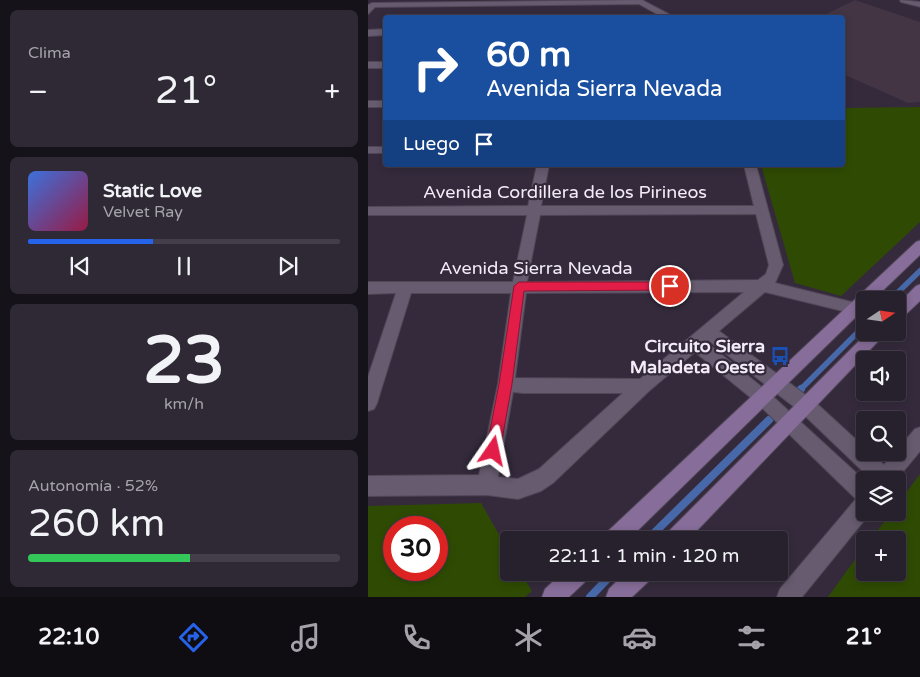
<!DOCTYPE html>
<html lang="es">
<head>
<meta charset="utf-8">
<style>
	:root { --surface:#27202d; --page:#2f2835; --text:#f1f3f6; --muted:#a4a3aa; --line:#433e49; --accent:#2563eb }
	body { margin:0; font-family:"Varela Round",sans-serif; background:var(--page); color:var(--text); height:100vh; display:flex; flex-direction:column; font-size:19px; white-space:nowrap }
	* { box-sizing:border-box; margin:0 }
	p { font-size:16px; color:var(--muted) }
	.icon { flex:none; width:28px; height:28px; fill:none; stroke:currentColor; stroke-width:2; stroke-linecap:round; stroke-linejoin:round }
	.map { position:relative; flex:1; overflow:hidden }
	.side { display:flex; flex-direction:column; gap:10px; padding:10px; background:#151219; width:368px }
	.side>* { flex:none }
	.banner { position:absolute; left:15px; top:15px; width:462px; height:152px; border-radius:5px; box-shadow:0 2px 8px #0003,0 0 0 1px var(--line); background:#1a4fa0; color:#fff; overflow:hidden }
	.needle { width:32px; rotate:77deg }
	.buttons { position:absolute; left:488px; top:291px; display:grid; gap:10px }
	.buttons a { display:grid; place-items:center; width:50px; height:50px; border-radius:5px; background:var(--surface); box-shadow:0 2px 8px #0003,0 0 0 1px var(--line); font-size:25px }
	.speed { position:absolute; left:15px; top:516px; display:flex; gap:10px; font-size:25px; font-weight:700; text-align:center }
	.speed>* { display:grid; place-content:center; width:65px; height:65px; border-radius:50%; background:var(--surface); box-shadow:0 2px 8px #0003,0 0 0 1px var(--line); line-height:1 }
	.speed .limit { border:8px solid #d22; background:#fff; color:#111 }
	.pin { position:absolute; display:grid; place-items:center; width:42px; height:42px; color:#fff; margin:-21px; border:2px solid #fff; border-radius:50%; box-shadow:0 1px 5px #0007 }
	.me { position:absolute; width:55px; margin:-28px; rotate:11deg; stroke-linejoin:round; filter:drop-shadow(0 0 4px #0008) }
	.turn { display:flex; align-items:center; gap:18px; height:105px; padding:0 20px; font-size:22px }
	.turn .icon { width:65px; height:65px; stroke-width:2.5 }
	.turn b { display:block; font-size:35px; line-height:42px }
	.then { display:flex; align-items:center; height:48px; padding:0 20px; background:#0003; gap:10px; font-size:19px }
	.big { font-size:38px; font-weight:600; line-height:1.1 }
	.side .card { flex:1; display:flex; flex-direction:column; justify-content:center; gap:8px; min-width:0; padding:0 18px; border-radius:8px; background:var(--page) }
	.side .dial { align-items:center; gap:0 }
	.dial b { font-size:65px; line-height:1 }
	.song { display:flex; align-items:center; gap:15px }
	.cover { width:60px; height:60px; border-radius:8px; background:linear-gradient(135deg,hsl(220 70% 55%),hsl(340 70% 35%)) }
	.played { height:5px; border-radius:2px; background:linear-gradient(90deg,var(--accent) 40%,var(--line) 40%) }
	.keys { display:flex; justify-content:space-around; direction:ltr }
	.heat { display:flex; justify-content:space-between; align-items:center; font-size:28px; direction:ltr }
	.charge { height:8px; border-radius:4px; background:linear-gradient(90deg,#34c759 52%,var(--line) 0) }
	.trip { position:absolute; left:132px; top:531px; width:288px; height:50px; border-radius:5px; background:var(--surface); box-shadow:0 2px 8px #0003,0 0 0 1px var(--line); font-weight:600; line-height:50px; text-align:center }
	.tabs { display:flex; height:80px; justify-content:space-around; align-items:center; background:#100d12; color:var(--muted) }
	.tabs .icon { width:35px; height:35px }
	.tabs .current { color:var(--accent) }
	.tabs b { font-size:22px; color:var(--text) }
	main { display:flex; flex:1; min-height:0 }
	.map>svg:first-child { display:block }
	.education { fill:#433543 }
	.green { fill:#2f4b03; fill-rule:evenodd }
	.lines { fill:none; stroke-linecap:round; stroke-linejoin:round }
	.stream-far1 { stroke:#4769a9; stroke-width:5.5 }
	.stream { stroke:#4769a9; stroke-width:8 }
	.street-casing { stroke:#504656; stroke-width:2 }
	.secondary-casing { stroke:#504656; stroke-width:2 }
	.street { fill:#665b6f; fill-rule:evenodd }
	.secondary { fill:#876d99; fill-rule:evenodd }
	.route { fill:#e11d48; stroke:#92132f }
	.labels { text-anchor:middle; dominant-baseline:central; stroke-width:4.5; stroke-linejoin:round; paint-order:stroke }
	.street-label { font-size:18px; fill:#f3ecf8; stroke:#342a3c }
	.poi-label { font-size:18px; font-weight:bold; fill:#f3ecf8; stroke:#342a3c; text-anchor:end }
</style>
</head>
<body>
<main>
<section class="side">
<div class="card"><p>Clima</p>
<div class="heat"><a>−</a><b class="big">21°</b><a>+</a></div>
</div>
<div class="card">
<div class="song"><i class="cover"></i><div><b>Static Love</b><p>Velvet Ray</p></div></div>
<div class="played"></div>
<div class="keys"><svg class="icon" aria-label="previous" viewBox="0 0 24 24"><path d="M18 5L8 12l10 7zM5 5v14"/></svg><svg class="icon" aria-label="pause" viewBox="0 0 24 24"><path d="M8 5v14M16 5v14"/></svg><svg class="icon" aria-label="next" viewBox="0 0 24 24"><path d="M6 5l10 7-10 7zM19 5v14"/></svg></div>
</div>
<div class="card dial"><b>23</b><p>km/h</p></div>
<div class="card"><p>Autonomía · 52%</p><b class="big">260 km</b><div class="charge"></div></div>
</section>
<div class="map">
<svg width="553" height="597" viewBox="0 0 553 597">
	<rect width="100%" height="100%" fill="#342a3c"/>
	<!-- education -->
	<path class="education" d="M487,0L552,22V102L540,103L475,74V18L452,17Z"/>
	<!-- green -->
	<path class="green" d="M552,107V222L473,296L427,283L393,165H475V108Z
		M552,474V597H460L496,547V572H529V540H502L523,513L529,512V505Z
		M113,503L141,552V572L153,573L164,591L157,597H0V506ZM26,528H69V570H26Z"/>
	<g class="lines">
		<!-- stream-far1 -->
		<path class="stream-far1" d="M522,300L553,270
			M432,390L496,326"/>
		<!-- stream -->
		<path class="stream" d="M429,393L433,389
			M279,540L401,420
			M222,597L246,572"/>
		<!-- street casing -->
		<g class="street-casing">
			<path id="street" d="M274,0L308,18H296L271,4L7,7L0,14V5L4,3Z
				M532,0L553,2V7L533,2Z
				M18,29V35L0,36V30Z
				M0,62H18V68H0Z
				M0,101H18V107H0Z
				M0,147H18V153H0Z
				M169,165H181L173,206H386L376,165H388L415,265L407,283L492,304L495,308L492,312L487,314L397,292L351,331L446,401L496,447V452H502L516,465L547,429L553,427V450L528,480H504L434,413L340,340L338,342L400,392L496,480V512H503L434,597H409L412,589L488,499L388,402L327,352L281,391L185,483L173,491L150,499L119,495L0,496V476L111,475L130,384L143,293H43L9,403L6,409L0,411V377L28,293L0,294V282H145L159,215H0V207L160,206ZM388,214L401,265L398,274L390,280L159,282L172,215ZM376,292L272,379L147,378L158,293ZM145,392L155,393H255L171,469L150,479L130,477Z"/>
		</g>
		<!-- secondary casing -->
		<g class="secondary-casing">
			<path id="secondary" d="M553,240V254L505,300H496V309L260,540H235L238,533L548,242Z
				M553,284V300L534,318L529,320V305L548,286Z
				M500,332H519L320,540H296L299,533Z
				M195,572H221L219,580L201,597H174L177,589Z
				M258,572H284L282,580L264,597H238L241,589Z"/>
		</g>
		<!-- street -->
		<use href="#street" class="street"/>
		<!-- secondary -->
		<use href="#secondary" class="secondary"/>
	</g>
	<!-- route -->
	<path class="route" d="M151,282H302L307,286L302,290L156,291L144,384L132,451L130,456L125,458L120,456L118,451L131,384L146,286Z"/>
	<!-- icons -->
	<defs>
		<g id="bus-bare" transform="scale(1.5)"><path d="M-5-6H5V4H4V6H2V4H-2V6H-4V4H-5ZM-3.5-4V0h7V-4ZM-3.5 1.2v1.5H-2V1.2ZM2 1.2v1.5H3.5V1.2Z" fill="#1a4fb4" stroke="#342a3c" stroke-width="2.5" paint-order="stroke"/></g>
	</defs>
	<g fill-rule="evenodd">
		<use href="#bus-bare" x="412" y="356"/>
	</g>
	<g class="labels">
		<!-- street labels -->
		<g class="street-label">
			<text x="197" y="192">Avenida Cordillera de los Pirineos</text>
			<text x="168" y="268">Avenida Sierra Nevada</text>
		</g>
		<!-- poi labels -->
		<g class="poi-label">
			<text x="397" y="346">Circuito Sierra<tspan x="397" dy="21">Maladeta Oeste</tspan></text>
		</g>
	</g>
</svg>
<div class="buttons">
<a><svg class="needle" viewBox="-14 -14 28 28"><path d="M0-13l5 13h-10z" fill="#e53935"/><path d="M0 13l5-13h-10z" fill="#a4a3aa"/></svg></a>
<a><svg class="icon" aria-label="sound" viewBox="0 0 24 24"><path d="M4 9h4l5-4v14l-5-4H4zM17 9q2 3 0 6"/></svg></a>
<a><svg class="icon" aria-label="search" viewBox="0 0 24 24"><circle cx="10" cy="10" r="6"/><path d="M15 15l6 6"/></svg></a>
<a><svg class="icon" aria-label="layers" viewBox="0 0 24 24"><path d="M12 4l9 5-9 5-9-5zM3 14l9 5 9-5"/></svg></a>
<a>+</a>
</div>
<div class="speed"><div class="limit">30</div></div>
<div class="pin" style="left:302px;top:286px;background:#d93025"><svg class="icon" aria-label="arrive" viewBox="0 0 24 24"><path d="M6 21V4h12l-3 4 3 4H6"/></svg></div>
<svg class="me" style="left:125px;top:451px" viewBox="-20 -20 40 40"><path d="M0-17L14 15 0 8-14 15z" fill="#e11d48" stroke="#fff" stroke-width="4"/></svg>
<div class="trip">22:11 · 1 min · 120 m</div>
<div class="banner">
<div class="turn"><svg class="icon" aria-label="right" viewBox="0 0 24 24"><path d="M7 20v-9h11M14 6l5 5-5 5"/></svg><div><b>60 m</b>Avenida Sierra Nevada</div></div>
<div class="then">Luego<svg class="icon" aria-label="arrive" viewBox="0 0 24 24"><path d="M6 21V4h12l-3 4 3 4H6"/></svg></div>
</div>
</div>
</main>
<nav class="tabs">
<b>22:10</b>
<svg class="icon current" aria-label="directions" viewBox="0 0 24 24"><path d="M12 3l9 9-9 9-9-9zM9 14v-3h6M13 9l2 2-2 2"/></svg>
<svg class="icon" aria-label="music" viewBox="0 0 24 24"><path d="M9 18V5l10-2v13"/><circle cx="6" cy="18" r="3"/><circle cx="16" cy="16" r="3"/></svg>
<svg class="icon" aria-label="phone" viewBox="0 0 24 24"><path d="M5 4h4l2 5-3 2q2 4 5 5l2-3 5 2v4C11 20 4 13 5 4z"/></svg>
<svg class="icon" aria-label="climate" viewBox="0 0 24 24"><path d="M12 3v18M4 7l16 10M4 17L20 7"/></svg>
<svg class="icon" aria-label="car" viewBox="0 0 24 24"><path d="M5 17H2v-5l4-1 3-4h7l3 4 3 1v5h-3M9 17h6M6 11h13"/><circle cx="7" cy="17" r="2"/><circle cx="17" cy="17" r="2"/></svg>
<svg class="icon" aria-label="filters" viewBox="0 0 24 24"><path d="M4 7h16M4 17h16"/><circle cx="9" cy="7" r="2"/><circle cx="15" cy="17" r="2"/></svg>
<b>21°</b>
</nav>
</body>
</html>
